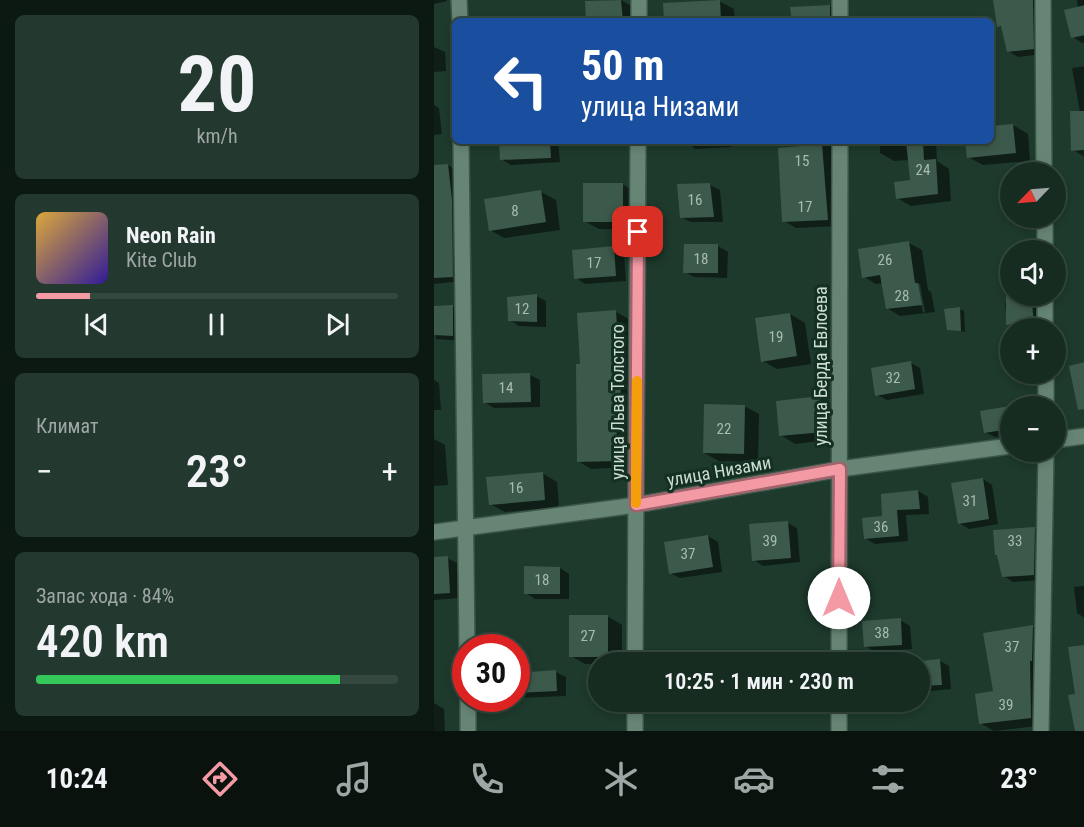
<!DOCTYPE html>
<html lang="ru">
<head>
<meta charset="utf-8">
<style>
	:root { --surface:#162c21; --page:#23382e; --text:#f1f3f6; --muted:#9ea7a5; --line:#35483f; --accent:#f49aa5 }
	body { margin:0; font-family:"Roboto Condensed",sans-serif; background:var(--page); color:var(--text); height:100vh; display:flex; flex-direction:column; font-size:22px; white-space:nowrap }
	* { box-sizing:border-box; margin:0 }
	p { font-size:20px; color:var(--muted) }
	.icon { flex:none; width:33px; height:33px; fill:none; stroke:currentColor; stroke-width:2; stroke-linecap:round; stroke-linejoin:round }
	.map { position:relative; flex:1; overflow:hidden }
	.side { display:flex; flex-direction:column; gap:15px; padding:15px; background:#0c1812; width:434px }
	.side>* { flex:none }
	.banner { position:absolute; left:18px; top:18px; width:542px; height:126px; border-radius:9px; box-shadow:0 3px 9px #0003,0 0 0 2px var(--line); background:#1a4fa0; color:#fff; overflow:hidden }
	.needle { width:39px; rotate:245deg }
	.controls { position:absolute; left:566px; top:162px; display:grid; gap:12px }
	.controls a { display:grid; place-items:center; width:66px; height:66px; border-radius:50%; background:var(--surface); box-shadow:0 3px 9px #0003,0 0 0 2px var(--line); font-size:30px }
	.speed { position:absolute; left:18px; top:634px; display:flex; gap:12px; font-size:30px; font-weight:700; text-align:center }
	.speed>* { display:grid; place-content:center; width:78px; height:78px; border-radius:50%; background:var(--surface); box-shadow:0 3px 9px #0003,0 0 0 2px var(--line); line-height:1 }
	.speed .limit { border:9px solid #d22; background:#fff; color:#111 }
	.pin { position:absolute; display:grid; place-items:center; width:51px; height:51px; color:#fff; margin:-26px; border-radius:12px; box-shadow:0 3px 9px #0006 }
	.me { position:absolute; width:66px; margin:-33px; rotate:0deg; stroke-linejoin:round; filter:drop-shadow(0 0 4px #0008) }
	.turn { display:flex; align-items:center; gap:21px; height:126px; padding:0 30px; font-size:27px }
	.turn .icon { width:78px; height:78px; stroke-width:2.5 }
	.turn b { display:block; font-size:42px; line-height:51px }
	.big { font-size:45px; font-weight:600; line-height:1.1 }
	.side .card { flex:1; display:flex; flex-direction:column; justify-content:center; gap:9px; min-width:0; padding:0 21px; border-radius:9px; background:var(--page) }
	.side .dial { align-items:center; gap:0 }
	.dial b { font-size:78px; line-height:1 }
	.song { display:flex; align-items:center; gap:18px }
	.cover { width:72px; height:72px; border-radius:9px; background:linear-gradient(135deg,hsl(40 70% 55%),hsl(250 70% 35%)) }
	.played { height:6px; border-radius:3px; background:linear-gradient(90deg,var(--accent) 15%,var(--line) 15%) }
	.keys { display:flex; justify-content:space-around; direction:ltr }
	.heat { display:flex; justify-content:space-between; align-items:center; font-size:33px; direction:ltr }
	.charge { height:9px; border-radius:4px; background:linear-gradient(90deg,#34c759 84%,var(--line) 0) }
	.trip { position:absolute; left:154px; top:652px; width:342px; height:60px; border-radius:30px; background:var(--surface); box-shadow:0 3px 9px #0003,0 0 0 2px var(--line); font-weight:600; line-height:60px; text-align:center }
	.menu { display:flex; height:96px; justify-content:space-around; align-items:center; background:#09120d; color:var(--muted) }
	.menu .icon { width:42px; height:42px }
	.menu .active { color:var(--accent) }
	.menu b { font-size:27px; color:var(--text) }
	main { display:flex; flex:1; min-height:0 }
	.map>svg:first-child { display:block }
	.shadow { fill:#0007; fill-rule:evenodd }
	.building { fill:#3c5a4b }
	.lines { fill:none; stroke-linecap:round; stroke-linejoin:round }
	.minor-casing { stroke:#3c5549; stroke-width:18 }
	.minor { stroke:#668574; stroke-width:15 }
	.route-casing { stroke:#9f646b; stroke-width:15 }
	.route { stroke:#f49aa5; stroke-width:10 }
	.slow { stroke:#f59e0b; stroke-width:10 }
	.labels { text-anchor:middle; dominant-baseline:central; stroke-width:6; stroke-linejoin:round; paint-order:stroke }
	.number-label { font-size:15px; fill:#a8bcb1 }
	.street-label { font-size:18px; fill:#ccdcd3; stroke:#133022 }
</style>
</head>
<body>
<main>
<section class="side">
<div class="card dial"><b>20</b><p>km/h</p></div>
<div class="card">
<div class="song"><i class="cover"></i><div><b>Neon Rain</b><p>Kite Club</p></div></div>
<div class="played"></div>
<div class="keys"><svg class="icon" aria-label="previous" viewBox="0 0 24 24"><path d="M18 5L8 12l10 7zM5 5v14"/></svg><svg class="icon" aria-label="pause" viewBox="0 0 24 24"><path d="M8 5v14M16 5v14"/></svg><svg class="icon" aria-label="next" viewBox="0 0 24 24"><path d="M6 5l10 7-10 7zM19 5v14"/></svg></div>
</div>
<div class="card"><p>Климат</p>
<div class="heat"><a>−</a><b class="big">23°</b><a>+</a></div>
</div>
<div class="card"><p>Запас хода · 84%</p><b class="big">420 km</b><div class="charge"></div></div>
</section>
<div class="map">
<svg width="651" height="731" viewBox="0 0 651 731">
	<rect width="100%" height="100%" fill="#1d3a2c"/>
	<!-- shadow -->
	<path class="shadow" d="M0,0H13V1L0,4Z
		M187,0L201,8L202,21H154L152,2Z
		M560,0H609V54L584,57L574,51L569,28L565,26Z
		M643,0H651V42L648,43L639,37L644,9Z
		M285,1L300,9L301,21H232Z
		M396,6L406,12V21H359Z
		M0,47L11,52L12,71L0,72Z
		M651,66V157L639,150L646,112L638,68Z
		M0,105L5,108L8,134L0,135Z
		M579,125L594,134L596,161L549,165L534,157L533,141H556Z
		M66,141H124L126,162L77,165L67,159Z
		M252,141H296L297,147L261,149Z
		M362,141H399L405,226L362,228L350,221Z
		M446,141H502L503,161L515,169L517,201L477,206L463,198L478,182L476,160L460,161L446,153Z
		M14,165L23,171L28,281L0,284V166Z
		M188,184L203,193V226H196V229H165L150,221Z
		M276,185L286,190L289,222H257L247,217Z
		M107,192L122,200L126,230L70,238L56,230Z
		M475,243L488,250L494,290L497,292L501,312L466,316L453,308L449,283L442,284L430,277ZM483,284H486L491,312L489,313Z
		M251,245L284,246L294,252L293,278L260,277L251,272Z
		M180,248L190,254L192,281L151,284L142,278Z
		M576,264V296H611L609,327L582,328L573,324L571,303H574L569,265Z
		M102,296L112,301V327L85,326L76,320Z
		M19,306L28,312L29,341L2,339L0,308Z
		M525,309L530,311L531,332L515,329Z
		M182,312L195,319L200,405H194L196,467L157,469L144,461L148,365Z
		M356,314L371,323L377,364L343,369L329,361Z
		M477,363L486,368L490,394L453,400L443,395Z
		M96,375L106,380V407L60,408L50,402Z
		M0,380L5,383L7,410H0Z
		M386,397L400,406L404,439L361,444L347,435Z
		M310,406L325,414L324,462L285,461L270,453Z
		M576,408V435L561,437L551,432Z
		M0,439L11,445L14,485L0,486Z
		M108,473L123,482L125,507L71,512L56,504Z
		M549,479L558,485L564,524L535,529L525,523Z
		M484,491L494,497L495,514L472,515L474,541L441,544L431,538L449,517Z
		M354,523L363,528L366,562L329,566L320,560Z
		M601,529L610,534L609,580L579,582L570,576L565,556Z
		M274,536L284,542L288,572L246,578L236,573Z
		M13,558L23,563L26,598L0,600V559Z
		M126,568L135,574V599H101L92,593Z
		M651,586V618L643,613L640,587Z
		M173,616L188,625V663L151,664L137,656Z
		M466,620L476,626L478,649L441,652L431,646Z
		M599,627L613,635L612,725L560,731L546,723Z
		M506,661L515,666L517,689L486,692V663H475Z
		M122,672L132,677V696L82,698V675Z
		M314,702H347V704L316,703Z
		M0,703L10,709L11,731H0Z"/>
	<!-- building -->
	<path class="building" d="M187,0L189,21H152L151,1Z
		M286,0L287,21H230L229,3Z
		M559,0H599L600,49L573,52L567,26L563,27Z
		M396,5V21H358L356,7Z
		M651,5V35L637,38L630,10Z
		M636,111H651V150L637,151Z
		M579,124L582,153L533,158L531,141H556V126Z
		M116,141L117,158L66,160L65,142Z
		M472,141H489L490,160L502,159L504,194L462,199L460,182L476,180Z
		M388,144L394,220L348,222L344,148Z
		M14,164L18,200L19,277L0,278V165Z
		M149,183H189V218L181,219V222H149Z
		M276,183L280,217L246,218L243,184Z
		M107,190L112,222L55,231L50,199Z
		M475,241L481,283H484L488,305L452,309L446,275L428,278L424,249Z
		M250,244H284V273H249Z
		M180,246L182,276L140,279L138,250Z
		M103,294V322L74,321L73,297Z
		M572,296H597L600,322L572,325Z
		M19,305V336L0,335V306Z
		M526,307L527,331L513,330L510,309Z
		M182,310L187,399H181L184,461L143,462L142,364H146L143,313Z
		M356,313L363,356L327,362L321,318Z
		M477,361L481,389L441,396L437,368Z
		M651,362V409L644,410L635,366Z
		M96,373L97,402L49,403L48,374Z
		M386,396L390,432L345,436L342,401Z
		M270,404L311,405L310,454L269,453Z
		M576,406V429L550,433L546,411Z
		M109,472L111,500L55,505L52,477Z
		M549,478L555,519L524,524L517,483Z
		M484,490L486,509L463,510L465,536L430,539L428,518L448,516L447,494Z
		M354,521L357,558L318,561L315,524Z
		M601,527L600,575L568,577L563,555H561L559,530Z
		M274,535L279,567L235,574L230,542Z
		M14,556L16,593L0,594V557Z
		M90,566L126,567V594H90Z
		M135,615H174V657H135Z
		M467,618L468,645L430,647L428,621Z
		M599,625L598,661H596L597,718L545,724L541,694L559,691L549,633Z
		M651,645V731H641L634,695L641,694L634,647Z
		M506,659L508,685L486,686V661Z
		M122,670L123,691L82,693V673Z"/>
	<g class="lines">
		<!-- minor casing -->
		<g class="minor-casing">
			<path id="minor" d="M25,0L26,21
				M609,0L610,172
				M205,21V0
				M406,21V0
				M27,141L33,648
				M611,218V250
				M611,296V328
				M612,374V406
				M621,440L651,436
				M0,532L202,505L406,469L576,446
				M201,663L204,141
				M405,663L406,141
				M34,699V731
				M201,731V702
				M405,731V702
				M607,731L612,452"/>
		</g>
		<!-- minor -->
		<use href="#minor" class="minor"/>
	</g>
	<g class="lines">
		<!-- route casing -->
		<g class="route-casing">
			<path id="route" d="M204,232L202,505L406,469L405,598"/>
		</g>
		<!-- route -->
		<use href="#route" class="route"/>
		<!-- slow -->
		<path class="slow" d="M202,503L203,381"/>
	</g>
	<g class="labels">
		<!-- number labels -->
		<g class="number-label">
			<text x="368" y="161">15</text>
			<text x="489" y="170">24</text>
			<text x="261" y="200">16</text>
			<text x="371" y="207">17</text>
			<text x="81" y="211">8</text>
			<text x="267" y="259">18</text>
			<text x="451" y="260">26</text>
			<text x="160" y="263">17</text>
			<text x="468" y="296">28</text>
			<text x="88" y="309">12</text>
			<text x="342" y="337">19</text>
			<text x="459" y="378">32</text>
			<text x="72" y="388">14</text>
			<text x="290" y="429">22</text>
			<text x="82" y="488">16</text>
			<text x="536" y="501">31</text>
			<text x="447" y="527">36</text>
			<text x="336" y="541">39</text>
			<text x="581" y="541">33</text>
			<text x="254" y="554">37</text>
			<text x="108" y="580">18</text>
			<text x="448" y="633">38</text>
			<text x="154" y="636">27</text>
			<text x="578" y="647">37</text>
			<text x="572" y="705">39</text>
		</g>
		<!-- street labels -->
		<g class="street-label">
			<text transform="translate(386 366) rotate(-90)">улица Берда Евлоева</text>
			<text transform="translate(183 402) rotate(-90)">улица Льва Толстого</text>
			<text transform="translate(285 471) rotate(-10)">улица Низами</text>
		</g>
	</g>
</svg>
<div class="controls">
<a><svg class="needle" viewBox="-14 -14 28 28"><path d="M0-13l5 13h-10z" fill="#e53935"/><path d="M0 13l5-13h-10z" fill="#9ea7a5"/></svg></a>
<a><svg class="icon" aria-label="sound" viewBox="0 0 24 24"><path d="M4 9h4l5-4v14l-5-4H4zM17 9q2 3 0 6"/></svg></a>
<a>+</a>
<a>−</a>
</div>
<div class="speed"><div class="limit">30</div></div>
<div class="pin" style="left:204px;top:232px;background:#d93025"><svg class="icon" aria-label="arrive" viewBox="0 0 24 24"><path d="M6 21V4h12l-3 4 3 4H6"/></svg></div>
<svg class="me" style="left:405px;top:598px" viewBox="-20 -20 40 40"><circle r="19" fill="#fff"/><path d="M0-13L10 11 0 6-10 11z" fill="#f49aa5"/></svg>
<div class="trip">10:25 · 1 мин · 230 m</div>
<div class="banner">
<div class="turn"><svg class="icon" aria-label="left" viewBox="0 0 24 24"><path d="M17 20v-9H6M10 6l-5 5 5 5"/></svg><div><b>50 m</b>улица Низами</div></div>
</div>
</div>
</main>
<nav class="menu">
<b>10:24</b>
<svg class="icon active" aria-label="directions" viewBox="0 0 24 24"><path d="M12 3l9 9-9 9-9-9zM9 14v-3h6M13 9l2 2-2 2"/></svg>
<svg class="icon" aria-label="music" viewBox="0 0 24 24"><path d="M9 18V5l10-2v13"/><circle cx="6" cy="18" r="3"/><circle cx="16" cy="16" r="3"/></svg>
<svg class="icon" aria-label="phone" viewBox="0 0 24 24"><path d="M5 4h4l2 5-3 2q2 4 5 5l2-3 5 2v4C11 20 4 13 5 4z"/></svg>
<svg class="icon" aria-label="climate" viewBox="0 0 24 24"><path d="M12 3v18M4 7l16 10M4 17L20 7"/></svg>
<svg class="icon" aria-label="car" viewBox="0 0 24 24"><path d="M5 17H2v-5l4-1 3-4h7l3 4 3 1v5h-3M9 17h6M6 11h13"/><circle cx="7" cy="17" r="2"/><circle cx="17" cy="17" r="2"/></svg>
<svg class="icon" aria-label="filters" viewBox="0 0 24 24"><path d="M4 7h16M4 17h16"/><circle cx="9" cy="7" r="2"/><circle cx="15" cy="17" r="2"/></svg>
<b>23°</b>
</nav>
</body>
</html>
